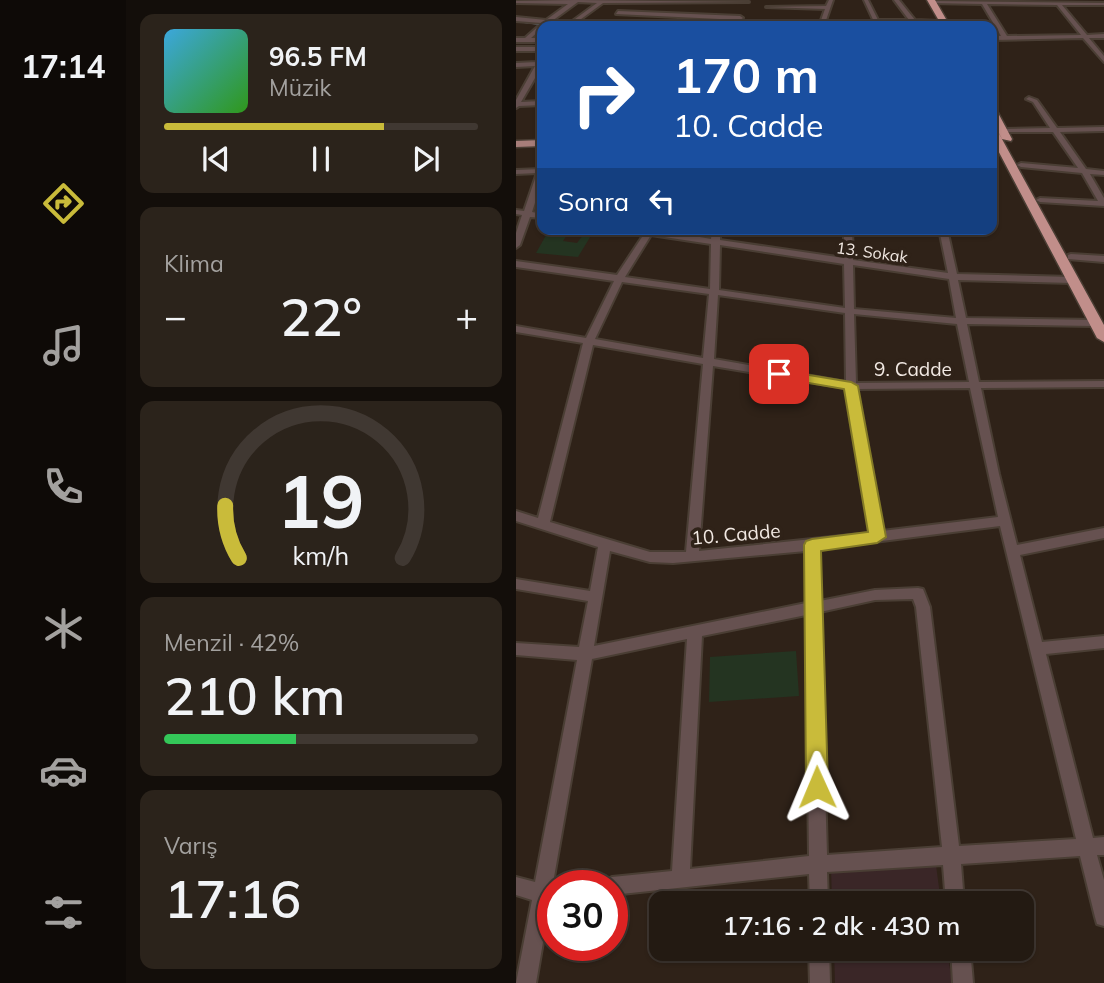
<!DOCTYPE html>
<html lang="tr">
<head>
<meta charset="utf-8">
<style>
	:root { --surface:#231a12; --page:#2b231b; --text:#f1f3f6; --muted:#a3a19f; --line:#403832; --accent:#c9bb3a }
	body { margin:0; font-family:Mulish,sans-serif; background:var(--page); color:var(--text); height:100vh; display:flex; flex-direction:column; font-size:26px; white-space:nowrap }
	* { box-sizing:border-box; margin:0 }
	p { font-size:23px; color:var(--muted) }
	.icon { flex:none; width:38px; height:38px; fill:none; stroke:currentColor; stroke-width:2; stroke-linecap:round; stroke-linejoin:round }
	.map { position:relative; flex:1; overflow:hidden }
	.sheet { display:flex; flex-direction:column; gap:14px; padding:14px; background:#130e0a; width:390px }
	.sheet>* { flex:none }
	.top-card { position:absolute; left:21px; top:21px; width:460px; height:214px; border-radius:14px; box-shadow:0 2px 5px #0004,0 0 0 2px var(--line); background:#1a4fa0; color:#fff; overflow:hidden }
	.speed { position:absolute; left:21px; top:870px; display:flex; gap:14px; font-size:35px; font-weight:700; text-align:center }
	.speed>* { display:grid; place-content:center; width:91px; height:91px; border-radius:50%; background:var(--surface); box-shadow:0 2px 5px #0004,0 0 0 2px var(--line); line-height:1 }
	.speed .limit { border:10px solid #d22; background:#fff; color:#111 }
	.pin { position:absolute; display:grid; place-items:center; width:60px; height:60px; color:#fff; margin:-30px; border-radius:14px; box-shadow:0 4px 10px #0006 }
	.me { position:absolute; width:77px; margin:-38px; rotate:359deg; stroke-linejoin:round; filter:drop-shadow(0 0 5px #0008) }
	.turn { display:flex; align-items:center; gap:24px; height:147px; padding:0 21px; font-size:32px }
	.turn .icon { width:91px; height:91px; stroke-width:2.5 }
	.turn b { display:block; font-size:49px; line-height:60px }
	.then { display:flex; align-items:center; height:66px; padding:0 21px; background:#0003; gap:14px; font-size:26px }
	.big { font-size:52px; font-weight:600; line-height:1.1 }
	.sheet .widget { flex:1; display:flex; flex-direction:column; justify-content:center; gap:10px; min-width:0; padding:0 24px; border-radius:14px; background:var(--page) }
	.sheet .dial { align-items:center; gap:0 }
	.dial svg { height:182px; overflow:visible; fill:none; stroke:var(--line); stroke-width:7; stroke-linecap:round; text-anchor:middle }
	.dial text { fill:var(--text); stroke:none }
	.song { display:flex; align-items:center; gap:21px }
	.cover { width:84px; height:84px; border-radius:10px; background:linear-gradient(135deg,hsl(200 70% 55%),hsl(110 70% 35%)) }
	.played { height:7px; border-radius:4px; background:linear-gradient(90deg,var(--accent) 70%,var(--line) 70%) }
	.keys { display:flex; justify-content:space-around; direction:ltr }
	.heat { display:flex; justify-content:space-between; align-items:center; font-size:38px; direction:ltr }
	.charge { height:10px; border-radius:5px; background:linear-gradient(90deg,#34c759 42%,var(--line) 0) }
	.trip { position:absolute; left:133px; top:891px; width:385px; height:70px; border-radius:14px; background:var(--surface); box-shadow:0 2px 5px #0004,0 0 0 2px var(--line); font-weight:600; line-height:70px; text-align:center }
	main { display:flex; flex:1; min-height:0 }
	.tab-bar { display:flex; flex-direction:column; width:126px; justify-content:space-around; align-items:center; background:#0e0a07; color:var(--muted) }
	.tab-bar .icon { width:49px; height:49px }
	.tab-bar .on { color:var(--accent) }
	.tab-bar b { font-size:32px; color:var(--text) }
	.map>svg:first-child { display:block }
	.education { fill:#3a2627 }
	.green { fill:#243421 }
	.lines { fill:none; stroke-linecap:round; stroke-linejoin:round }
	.stream { stroke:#8198ab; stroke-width:2 }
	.minor-casing { stroke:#4a3e34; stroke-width:4 }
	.major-casing { stroke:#4a3e34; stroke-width:3 }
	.highway-casing { stroke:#4a3e34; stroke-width:3 }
	.minor { fill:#665150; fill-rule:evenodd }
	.major { fill:#a77d79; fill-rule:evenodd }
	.highway { fill:#c18e8a; fill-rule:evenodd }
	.route { fill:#c9bb3a; stroke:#837a26; stroke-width:2 }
	.labels { text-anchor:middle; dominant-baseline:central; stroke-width:7; stroke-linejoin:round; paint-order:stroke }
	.far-street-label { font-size:16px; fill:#f2e9e3; stroke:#2f2218 }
	.street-label { font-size:19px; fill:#f2e9e3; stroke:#2f2218 }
</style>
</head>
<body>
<main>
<nav class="tab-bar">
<b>17:14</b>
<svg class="icon on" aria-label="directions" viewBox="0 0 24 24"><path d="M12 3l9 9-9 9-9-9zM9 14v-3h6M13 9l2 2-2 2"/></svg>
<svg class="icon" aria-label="music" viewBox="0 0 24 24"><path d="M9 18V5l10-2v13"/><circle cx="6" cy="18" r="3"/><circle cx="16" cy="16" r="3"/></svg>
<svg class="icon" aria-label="phone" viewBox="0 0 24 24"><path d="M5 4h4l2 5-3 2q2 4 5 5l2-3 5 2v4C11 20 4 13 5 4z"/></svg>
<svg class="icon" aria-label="climate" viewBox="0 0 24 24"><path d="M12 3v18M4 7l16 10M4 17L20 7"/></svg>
<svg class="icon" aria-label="car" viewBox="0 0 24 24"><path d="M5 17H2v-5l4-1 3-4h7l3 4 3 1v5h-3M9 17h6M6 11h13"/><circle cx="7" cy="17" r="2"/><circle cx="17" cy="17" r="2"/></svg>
<svg class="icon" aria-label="filters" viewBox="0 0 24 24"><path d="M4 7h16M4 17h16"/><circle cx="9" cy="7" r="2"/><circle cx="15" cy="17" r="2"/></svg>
</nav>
<section class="sheet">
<div class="widget">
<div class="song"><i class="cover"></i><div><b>96.5 FM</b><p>Müzik</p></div></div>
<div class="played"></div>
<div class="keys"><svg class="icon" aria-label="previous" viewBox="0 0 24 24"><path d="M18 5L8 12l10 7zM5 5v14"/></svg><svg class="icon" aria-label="pause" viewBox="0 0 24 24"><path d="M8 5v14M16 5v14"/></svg><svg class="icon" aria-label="next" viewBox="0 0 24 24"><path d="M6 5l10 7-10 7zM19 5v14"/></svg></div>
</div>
<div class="widget"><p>Klima</p>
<div class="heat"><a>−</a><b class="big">22°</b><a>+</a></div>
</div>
<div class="widget dial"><svg viewBox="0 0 100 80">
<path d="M14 69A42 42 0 1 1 86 69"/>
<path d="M14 69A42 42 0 0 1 8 46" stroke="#c9bb3a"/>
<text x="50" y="56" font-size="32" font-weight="700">19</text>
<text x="50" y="72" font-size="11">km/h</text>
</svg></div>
<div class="widget"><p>Menzil · 42%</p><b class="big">210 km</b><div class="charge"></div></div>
<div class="widget"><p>Varış</p><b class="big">17:16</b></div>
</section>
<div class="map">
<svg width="588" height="983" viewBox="0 0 588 983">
	<rect width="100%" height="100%" fill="#2f2218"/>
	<!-- education -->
	<path class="education" d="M420,865L425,903H316L315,867Z
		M318,949H431L436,983H319Z"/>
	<!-- green -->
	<path class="green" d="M49,229H55L47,241L61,243L67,235L60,233L59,229H79L62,257L20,253L33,230Z
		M280,651L283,696L193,702L194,657Z"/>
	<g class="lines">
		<!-- stream -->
		<path class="stream" d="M0,21L24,24
			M28,25L37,26"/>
		<!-- minor casing -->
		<g class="minor-casing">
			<path id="minor" d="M59,0L233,2L87,3L61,22L288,24L291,26H56L32,23L15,38H26V42H0V38H9L26,23L0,21V17L30,20L52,4L0,3V1ZM62,2L81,3L55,22L36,21Z
				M313,0H317L308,26H303L309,9L250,7L310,6Z
				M348,0H352L362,20H393L378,0H383L399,20L424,21L363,24L364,26H360Z
				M416,1L588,3V5H546L571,35L588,34V38H573L588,56V62L567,38L476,40V36H485L466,4L414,3ZM471,4L541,5L565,35L491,36Z
				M102,11L224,16L227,18L224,20L100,14Z
				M0,47H26V51H0Z
				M26,56V66L5,102L26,101V105L3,106L0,108V100L19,66L0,67V63L21,62Z
				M513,97L521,100L541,128L588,127V131L544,132L570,169L588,171V175L574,174L588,198V206L524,202L520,200L524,198L582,201L566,173L505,167L501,165L505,163L562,168L537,132H484L483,131L486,129L534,128L517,102L510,99Z
				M26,169V181L16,212L26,214V218L14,217L4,245L0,248V233L6,215L0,214V210L8,211L21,173L0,174V170Z
				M108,229H139L195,239L196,229H204V240L328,258V229H336L337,260L432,273L423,229H431L441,274L556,277L561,280L556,283L442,280L450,318L579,320L584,323L579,326L451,324L463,382L588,381V387L465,388L483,474L501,545L588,528V538L504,555L526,642L588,636V648L530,654L577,838L588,837V855H581L588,880V926L581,924L579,917L564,856L445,864L448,903H430L427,865L311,872L312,903H294L293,874L96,895V886H87L90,880L96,877L156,871L171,639L76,659L37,883L43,886H37V901H34L20,983H0L16,900L0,895V877L19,882L61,660L0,655V643L63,647L72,601L0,589V579L74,591L82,547L0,521V511L22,518L67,343L0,332V326L70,338L98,281L0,267V261L101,275L128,234ZM135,235L195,244L194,289L109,277ZM204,245L328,264L329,308L203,290ZM337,265L433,279L440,318L338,309ZM106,282L193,294L187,358L79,339ZM202,295L329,313L330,382L198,359ZM338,314L441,324L453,382L340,383ZM77,345L187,364L170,552H134L34,522ZM197,366L330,388L354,533L183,551ZM454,388L482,517L366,531L341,389ZM484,526L560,839L443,846L414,607L407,589L402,588L359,590L304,601L303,549ZM94,551L134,562L157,563L290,551V603L78,646ZM397,599L400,607L426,847L311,855L304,612L359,600ZM290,615L293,856L174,869L186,636Z
				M555,254L588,256V262L552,259V255Z
				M293,948H313L314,983H294Z
				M435,948H454L457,983H437Z"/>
		</g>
		<!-- major casing -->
		<g class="major-casing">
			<path id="major" d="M26,140V146L0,147V141Z"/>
		</g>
		<!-- highway casing -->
		<g class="highway-casing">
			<path id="highway" d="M411,0H419L434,26H426Z
				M476,108L481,111L496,139L495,141L486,139L476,120Z
				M476,127L481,130L588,325V342L581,338L476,139Z"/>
		</g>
		<!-- minor -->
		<use href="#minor" class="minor"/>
		<!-- major -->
		<use href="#major" class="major"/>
		<!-- highway -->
		<use href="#highway" class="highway"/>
	</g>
	<!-- route -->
	<path class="route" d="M263,370L335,382L342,386L370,537L361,543L305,551L312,787L309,794L301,797L293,794L290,787L288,545L290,541L296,539L352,532L328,389L258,377L256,374Z"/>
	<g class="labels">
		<!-- far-street labels -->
		<g class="far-street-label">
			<text transform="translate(356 252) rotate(8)">13. Sokak</text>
		</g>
		<!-- street labels -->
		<g class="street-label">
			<text x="397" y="369">9. Cadde</text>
			<text transform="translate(220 534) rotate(-5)">10. Cadde</text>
		</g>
	</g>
</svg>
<div class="speed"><div class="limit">30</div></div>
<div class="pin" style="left:263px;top:374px;background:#d93025"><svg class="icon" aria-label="arrive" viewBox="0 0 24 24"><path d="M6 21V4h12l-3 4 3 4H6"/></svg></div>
<svg class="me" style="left:301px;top:787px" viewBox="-20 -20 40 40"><path d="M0-17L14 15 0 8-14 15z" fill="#c9bb3a" stroke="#fff" stroke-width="4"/></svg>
<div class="trip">17:16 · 2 dk · 430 m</div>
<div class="top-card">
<div class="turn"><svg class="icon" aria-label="right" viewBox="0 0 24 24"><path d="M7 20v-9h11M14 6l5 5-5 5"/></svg><div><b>170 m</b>10. Cadde</div></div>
<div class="then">Sonra<svg class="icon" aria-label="left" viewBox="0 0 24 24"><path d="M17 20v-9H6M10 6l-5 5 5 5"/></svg></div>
</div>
</div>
</main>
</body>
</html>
